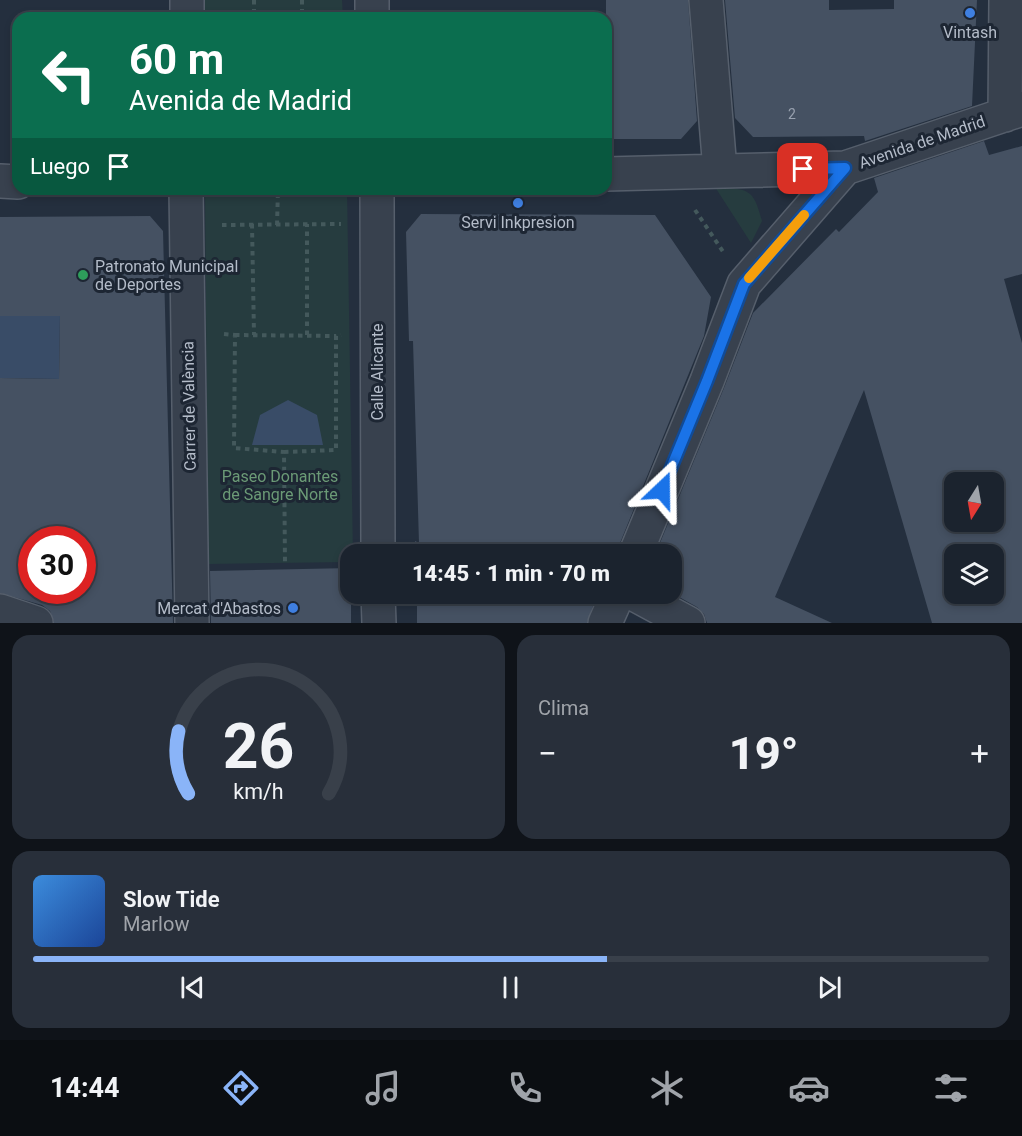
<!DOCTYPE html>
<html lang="es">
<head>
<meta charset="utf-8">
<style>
	:root { --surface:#1b232e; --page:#282f3a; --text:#f1f3f6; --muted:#a0a4aa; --line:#39404a; --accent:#8ab4f8 }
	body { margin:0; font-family:Roboto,sans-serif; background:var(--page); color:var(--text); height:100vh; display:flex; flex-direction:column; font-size:22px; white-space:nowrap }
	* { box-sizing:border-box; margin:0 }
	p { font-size:20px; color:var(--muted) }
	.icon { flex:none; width:33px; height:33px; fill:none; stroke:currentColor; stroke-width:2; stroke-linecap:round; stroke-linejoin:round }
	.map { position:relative; height:623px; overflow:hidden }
	.side { display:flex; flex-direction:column; gap:12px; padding:12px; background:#0f1319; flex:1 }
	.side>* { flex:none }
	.guide { position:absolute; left:12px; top:12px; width:600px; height:183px; border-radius:18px; box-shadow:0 3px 9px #0003,0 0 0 2px var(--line); background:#0b6e4f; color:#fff; overflow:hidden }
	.needle { width:39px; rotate:191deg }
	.tools { position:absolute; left:944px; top:472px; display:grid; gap:12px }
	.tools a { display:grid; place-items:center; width:60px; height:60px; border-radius:12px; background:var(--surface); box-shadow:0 3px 9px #0003,0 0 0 2px var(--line); font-size:30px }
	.speed { position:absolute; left:18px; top:526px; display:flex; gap:12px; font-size:30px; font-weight:700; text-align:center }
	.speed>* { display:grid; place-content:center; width:78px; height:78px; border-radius:50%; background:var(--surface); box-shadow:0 3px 9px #0003,0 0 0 2px var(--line); line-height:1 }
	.speed .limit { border:9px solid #d22; background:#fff; color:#111 }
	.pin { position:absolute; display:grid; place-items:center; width:51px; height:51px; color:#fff; margin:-26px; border-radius:12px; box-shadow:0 3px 9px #0006 }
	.me { position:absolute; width:66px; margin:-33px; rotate:23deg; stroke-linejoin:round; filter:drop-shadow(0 0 4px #0008) }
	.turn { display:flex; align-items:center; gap:21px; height:126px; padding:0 18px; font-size:27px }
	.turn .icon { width:78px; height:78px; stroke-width:2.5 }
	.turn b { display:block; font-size:42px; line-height:51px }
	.then { display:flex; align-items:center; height:57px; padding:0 18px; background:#0003; gap:12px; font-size:22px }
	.big { font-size:45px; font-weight:800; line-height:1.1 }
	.side .tile { flex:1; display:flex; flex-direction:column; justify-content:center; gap:9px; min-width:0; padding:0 21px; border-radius:18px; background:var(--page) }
	.side .dial { align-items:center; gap:0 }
	.dial svg { height:156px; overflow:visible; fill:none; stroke:var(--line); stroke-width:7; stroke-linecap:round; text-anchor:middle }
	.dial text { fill:var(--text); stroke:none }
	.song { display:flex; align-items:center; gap:18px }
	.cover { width:72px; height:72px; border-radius:9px; background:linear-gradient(135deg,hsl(210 70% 55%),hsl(220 70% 35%)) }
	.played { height:6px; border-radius:3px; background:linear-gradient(90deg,var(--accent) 60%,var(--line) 60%) }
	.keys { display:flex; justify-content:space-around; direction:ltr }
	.heat { display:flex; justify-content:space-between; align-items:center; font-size:33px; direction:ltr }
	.side .tiles { flex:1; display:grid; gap:12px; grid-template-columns:1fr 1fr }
	.tile:last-child { grid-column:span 2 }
	.trip { position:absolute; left:340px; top:544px; width:342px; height:60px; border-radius:18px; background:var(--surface); box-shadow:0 3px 9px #0003,0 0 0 2px var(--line); font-weight:800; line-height:60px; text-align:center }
	.menu { display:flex; height:96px; justify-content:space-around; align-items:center; background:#0b0e12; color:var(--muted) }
	.menu .icon { width:42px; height:42px }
	.menu .selected { color:var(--accent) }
	.menu b { font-size:27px; color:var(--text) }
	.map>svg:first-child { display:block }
	.green { fill:#263c3f }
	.water { fill:#394c67 }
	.building { fill:#455162; fill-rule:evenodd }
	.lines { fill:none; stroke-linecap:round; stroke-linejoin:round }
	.street-casing { stroke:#565f6c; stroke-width:36 }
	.path { stroke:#44595c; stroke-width:4; stroke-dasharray:4.5 4.5; stroke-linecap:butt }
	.street { stroke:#38414e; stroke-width:33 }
	.route-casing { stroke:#114b97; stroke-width:15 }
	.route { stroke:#1a73e8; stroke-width:10 }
	.slow { stroke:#f59e0b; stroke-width:10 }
	.shop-dot { fill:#3f7fe0; stroke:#1d2633; stroke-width:2 }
	.leisure-dot { fill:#2e9e5b; stroke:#1d2633; stroke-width:2 }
	.labels { text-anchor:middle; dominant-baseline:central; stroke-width:6; stroke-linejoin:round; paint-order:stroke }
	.number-label { font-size:14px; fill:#98a1af }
	.poi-label { font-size:16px; fill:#b4bcc9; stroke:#1d2633 }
	.street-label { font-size:16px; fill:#b4bcc9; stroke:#1d2633 }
	.park-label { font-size:16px; fill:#6b9a76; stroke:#1d2633 }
</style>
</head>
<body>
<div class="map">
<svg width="1022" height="623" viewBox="0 0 1022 623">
	<rect width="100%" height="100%" fill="#242f3e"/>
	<!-- green -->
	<path class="green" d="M202,0H342L343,18H202Z
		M715,187C749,190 753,187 762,221L751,243Z
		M205,189H347L353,555H351V562L208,564Z"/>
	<!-- water -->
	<path class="water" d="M0,316H60L59,379L0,378Z
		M288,400L317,415L323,445H252L260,415Z"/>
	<!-- building -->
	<path class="building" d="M606,0H688L697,121L681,139H606Z
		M725,0H829V10L894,9V0H977L972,106L865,141L864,136L753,137L735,118Z
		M984,141L989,155L1022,146V274L1004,279L1022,343V623H932L864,390L775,597L832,623H707L704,614L697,607L672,593V555H655L724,388L753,313L836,229L839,232L878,192L874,178ZM954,483H993V522H954ZM954,555H993V594H954Z
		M421,214L655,215L711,297L704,336L618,548L617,555H415V541L419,543L413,341H409L406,232Z
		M150,216L163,231L173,623H54L50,611L42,605L0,593V378L59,379L60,316H0V217ZM32,540H82V591H32Z
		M351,568V623H211L210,571Z
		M417,594H597L587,623H417Z"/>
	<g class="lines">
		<!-- street casing -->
		<g class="street-casing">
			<path id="street" d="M372,0V18
				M706,0L720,170
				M187,18V0
				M1005,115L1006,0
				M606,174L845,168L1022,109
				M0,181L18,182
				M186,189L192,623
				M377,189L378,555
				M635,555L707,381L744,284L845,168
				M378,594L379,623
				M634,594L688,623
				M0,611L36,623
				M605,623L618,594"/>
		</g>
		<!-- path -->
		<path class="path" d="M254,0V18
			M302,0V18
			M695,210L724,253
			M252,224L254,335
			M222,225L341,224
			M277,225L278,189
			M224,334L235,335L234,448L284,452L285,563
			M235,335L336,336
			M307,335V224
			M284,452L336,450V336L341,335"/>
		<!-- street -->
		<use href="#street" class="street"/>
	</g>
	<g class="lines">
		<!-- route casing -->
		<g class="route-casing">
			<path id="route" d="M662,490L707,381L744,284L845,168L803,169"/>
		</g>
		<!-- route -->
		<use href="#route" class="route"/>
		<!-- slow -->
		<path class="slow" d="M749,278L804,215"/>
	</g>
	<!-- markers -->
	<g class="shop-dot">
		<circle cx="970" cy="13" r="6"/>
		<circle cx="518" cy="203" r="6"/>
		<circle cx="293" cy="608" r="6"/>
	</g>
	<circle class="leisure-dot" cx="83" cy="275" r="6"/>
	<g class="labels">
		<!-- number labels -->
		<g class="number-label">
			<text x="792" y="114">2</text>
		</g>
		<!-- poi labels -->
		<g class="poi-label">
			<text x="970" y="32">Vintash</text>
			<text x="518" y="222">Servi Inkpresion</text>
			<text x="95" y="266" text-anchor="start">Patronato Municipal<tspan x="95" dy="18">de Deportes</tspan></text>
			<text x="281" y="608" text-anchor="end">Mercat d'Abastos</text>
		</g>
		<!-- street labels -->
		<g class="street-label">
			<text transform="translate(922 142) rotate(-19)">Avenida de Madrid</text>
			<text transform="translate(377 372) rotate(-90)">Calle Alicante</text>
			<text transform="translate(189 406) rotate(-91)">Carrer de València</text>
		</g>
		<!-- park labels -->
		<g class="park-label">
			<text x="280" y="476">Paseo Donantes<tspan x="280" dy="18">de Sangre Norte</tspan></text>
		</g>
	</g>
</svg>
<div class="tools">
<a><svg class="needle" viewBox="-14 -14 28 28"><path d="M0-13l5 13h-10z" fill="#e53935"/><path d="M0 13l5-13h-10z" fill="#a0a4aa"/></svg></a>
<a><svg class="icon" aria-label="layers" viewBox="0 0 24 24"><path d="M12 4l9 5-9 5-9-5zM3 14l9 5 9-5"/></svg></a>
</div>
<div class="speed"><div class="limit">30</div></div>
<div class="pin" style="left:803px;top:169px;background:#d93025"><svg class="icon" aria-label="arrive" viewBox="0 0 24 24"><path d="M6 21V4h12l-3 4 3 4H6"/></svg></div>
<svg class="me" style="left:662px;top:490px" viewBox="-20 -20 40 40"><path d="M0-17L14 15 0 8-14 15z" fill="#1a73e8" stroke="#fff" stroke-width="4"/></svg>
<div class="trip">14:45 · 1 min · 70 m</div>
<div class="guide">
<div class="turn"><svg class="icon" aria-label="left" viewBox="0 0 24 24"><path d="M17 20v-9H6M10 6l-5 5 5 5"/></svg><div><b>60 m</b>Avenida de Madrid</div></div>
<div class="then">Luego<svg class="icon" aria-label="arrive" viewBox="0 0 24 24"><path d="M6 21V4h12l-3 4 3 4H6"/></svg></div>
</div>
</div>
<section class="side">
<div class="tiles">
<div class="tile dial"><svg viewBox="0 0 100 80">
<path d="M14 69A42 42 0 1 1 86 69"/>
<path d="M14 69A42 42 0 0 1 9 37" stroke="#8ab4f8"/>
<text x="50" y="56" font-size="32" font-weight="700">26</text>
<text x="50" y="72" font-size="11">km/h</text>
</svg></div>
<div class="tile"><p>Clima</p>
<div class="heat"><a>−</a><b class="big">19°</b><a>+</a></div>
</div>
<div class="tile">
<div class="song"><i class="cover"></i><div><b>Slow Tide</b><p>Marlow</p></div></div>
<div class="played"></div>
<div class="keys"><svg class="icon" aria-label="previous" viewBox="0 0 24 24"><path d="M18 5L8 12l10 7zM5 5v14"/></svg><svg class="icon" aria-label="pause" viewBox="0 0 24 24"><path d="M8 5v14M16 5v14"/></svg><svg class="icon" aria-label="next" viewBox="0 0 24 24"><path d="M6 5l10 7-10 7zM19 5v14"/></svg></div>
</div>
</div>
</section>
<nav class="menu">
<b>14:44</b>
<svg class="icon selected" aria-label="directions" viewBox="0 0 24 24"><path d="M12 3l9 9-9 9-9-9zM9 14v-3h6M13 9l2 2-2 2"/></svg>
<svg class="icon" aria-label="music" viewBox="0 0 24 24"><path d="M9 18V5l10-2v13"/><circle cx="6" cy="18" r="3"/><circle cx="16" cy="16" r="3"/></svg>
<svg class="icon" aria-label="phone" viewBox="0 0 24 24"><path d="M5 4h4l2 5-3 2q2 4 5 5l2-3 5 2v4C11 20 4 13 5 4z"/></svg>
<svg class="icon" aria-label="climate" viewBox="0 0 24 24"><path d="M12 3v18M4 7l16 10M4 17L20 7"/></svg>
<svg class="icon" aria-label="car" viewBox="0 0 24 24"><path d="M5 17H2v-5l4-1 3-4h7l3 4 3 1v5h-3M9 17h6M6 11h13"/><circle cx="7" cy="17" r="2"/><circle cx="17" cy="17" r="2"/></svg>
<svg class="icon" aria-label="filters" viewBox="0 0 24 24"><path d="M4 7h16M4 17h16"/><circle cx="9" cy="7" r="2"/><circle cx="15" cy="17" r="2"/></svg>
</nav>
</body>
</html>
